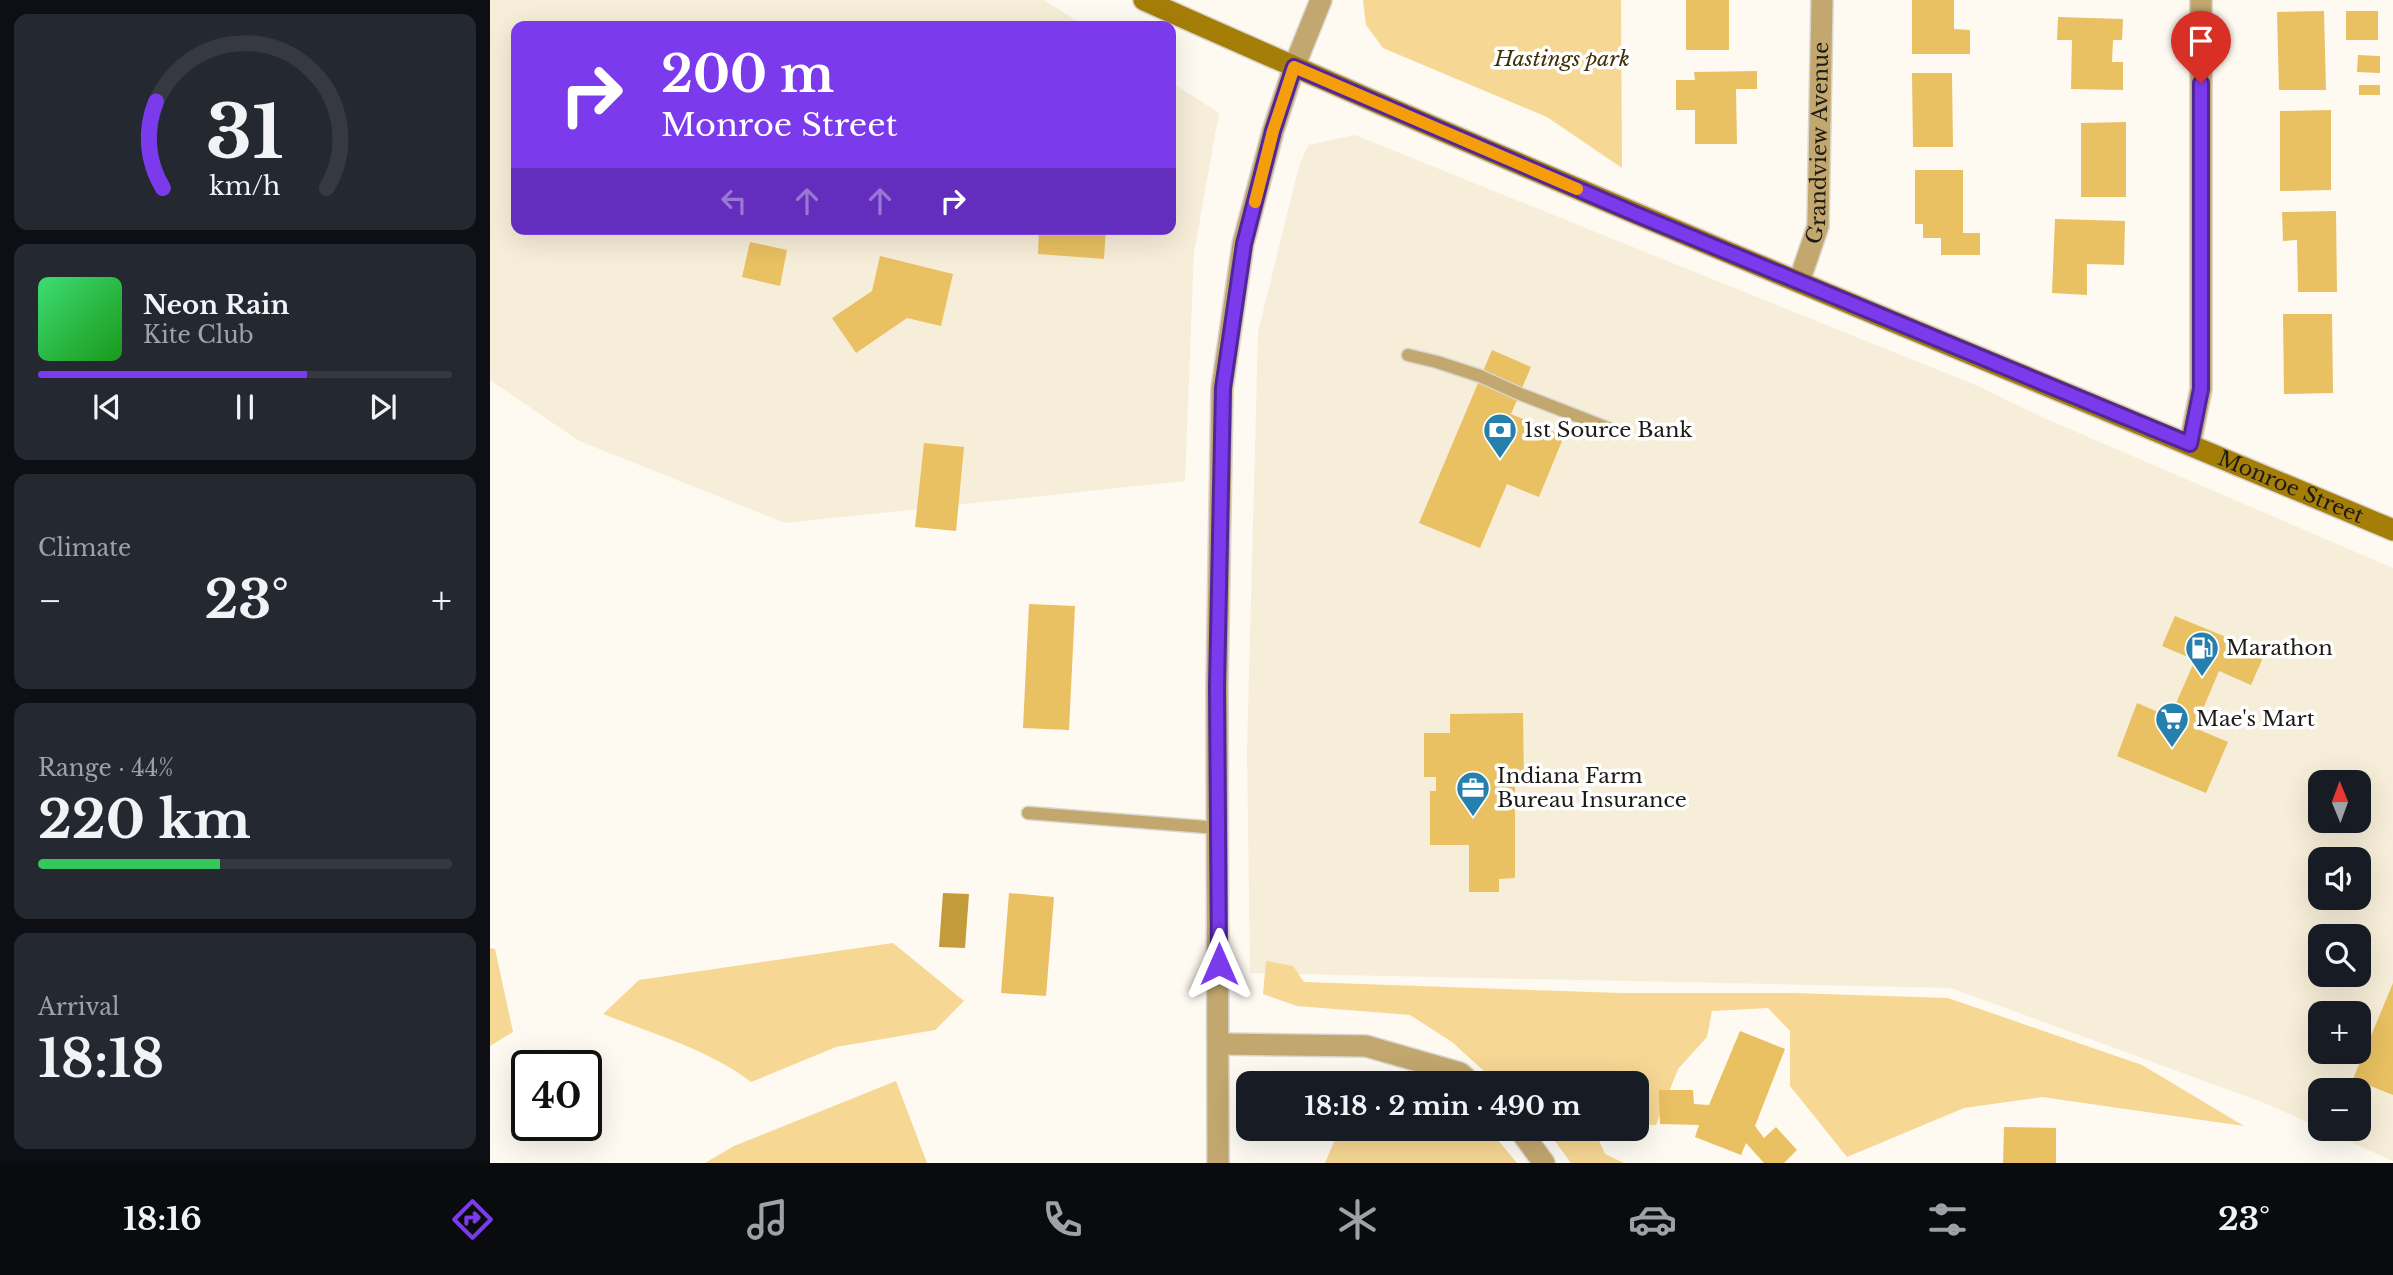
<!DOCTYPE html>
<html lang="en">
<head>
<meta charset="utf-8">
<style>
	:root { --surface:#171b24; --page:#242831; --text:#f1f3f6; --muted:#9ea1a6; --line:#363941; --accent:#7c3aed }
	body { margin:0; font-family:"Libre Baskerville",serif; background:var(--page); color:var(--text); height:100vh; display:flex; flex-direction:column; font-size:26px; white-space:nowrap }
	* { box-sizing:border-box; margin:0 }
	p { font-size:23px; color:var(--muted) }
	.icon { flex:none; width:38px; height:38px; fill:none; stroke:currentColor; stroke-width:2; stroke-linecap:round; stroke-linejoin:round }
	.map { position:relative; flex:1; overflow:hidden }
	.drawer { display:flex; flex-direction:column; gap:14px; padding:14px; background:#0d0f14; width:490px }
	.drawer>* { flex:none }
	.banner { position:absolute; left:21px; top:21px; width:665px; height:214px; border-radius:14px; box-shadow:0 7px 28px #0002; background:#7c3aed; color:#fff; overflow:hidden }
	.needle { width:46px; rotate:359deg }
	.fabs { position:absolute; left:1818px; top:770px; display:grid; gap:14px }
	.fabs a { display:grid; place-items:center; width:63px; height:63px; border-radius:14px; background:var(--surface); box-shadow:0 7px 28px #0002; font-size:35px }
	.speed { position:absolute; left:21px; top:1050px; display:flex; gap:14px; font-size:35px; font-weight:700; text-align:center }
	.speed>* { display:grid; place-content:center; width:91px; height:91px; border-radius:50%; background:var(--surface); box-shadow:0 7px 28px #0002; line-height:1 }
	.speed .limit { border:4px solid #111; border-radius:10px; background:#fff; color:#111 }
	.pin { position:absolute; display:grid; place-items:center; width:60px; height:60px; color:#fff; margin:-72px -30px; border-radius:50% 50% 50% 0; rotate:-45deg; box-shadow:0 0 7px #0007 }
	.pin .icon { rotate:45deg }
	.me { position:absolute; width:77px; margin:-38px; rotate:0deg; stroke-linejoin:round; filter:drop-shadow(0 0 5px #0008) }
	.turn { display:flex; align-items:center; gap:24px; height:147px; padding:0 35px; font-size:32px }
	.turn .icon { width:91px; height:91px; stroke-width:2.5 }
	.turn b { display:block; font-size:49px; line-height:60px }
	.lanes { display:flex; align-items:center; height:66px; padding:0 35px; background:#0003; justify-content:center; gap:35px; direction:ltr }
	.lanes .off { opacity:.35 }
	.big { font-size:52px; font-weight:700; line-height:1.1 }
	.drawer .tile { flex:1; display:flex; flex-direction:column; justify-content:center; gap:10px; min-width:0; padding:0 24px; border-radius:14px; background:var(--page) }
	.drawer .dial { align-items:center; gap:0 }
	.dial svg { height:182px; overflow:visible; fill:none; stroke:var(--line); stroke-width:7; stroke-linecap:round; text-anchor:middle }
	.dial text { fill:var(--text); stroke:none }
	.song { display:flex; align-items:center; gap:21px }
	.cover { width:84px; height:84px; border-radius:10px; background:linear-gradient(135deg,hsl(140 70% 55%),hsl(120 70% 35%)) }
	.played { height:7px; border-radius:4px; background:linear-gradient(90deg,var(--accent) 65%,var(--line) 65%) }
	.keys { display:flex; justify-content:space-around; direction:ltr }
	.heat { display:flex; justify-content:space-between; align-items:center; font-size:38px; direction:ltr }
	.charge { height:10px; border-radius:5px; background:linear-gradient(90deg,#34c759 44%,var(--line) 0) }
	.trip { position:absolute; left:746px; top:1071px; width:413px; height:70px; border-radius:14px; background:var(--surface); box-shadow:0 7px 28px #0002; font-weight:700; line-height:70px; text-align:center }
	.dock { display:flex; height:112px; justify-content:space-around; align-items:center; background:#090b0e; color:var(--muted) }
	.dock .icon { width:49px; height:49px }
	.dock .current { color:var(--accent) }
	.dock b { font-size:32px; color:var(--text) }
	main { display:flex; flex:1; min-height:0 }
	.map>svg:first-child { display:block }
	.built { fill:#f7eed9; fill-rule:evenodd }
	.green { fill:#f6d794 }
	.water { fill:#c39b3a }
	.building { fill:#e9c062 }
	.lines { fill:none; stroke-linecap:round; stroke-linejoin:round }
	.service-casing { stroke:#dad6cf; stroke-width:15 }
	.minor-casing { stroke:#dad6cf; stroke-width:24 }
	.tertiary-casing { stroke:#dad6cf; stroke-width:24 }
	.secondary-casing { stroke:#dad6cf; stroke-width:24 }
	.service { stroke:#c2a76e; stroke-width:12 }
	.minor { stroke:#c2a76e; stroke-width:21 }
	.tertiary { stroke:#c2a76e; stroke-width:21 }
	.secondary { stroke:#a57e08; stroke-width:21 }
	.route-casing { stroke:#51269a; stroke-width:18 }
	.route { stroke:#7c3aed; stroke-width:12 }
	.slow { stroke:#f59e0b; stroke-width:12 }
	.labels { text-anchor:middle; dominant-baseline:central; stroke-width:7; stroke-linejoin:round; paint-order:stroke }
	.park-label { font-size:21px; font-style:italic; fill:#403005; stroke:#fff }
	.street-label { font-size:21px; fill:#1d1b16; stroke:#fff }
	.poi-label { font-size:21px; fill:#1d1b16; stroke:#fff; text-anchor:start }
</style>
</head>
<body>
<main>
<section class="drawer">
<div class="tile dial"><svg viewBox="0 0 100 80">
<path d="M14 69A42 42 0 1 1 86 69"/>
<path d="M14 69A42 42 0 0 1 11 31" stroke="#7c3aed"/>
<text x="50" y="56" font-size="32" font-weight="700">31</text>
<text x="50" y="72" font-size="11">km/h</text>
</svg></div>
<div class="tile">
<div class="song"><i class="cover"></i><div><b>Neon Rain</b><p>Kite Club</p></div></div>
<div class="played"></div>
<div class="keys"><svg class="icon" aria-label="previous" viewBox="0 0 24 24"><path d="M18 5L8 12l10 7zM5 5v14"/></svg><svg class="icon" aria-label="pause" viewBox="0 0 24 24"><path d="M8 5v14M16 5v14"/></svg><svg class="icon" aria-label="next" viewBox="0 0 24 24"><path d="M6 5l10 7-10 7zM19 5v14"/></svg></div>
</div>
<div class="tile"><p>Climate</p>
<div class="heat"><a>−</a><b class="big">23°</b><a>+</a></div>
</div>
<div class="tile"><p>Range · 44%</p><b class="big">220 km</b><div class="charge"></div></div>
<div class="tile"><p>Arrival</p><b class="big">18:18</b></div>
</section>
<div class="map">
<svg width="1903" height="1163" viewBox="0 0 1903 1163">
	<rect width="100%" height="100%" fill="#fefaf2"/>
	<!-- built -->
	<path class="built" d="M0,0H554L595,26H26V229H681V82L729,113L704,253L695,481L295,523L89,441L0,380Z
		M865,135L1488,386L1554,418L1903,568V1161L1831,1129H1869V1090H1830V1128L1777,1104L1461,988L760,973L757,750L768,332L809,166L818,145ZM1830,782H1869V821H1830ZM1830,859H1869V898H1830ZM1830,936H1869V975H1830ZM1830,1013H1869V1052H1830Z"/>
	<!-- green -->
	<path class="green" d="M873,0H1131L1132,168L1057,117L893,48L876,25Z
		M403,943L474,1001L445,1030L346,1047L261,1082C220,1050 161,1033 113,1014L149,980Z
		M0,948L5,949L23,1032L0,1046Z
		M776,961L803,966L814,982L1131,993H1303L1458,998L1652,1065L1754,1126L1552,1097L1474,1108L1357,1157L1300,1086V1031L1278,1008L1222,1011L1217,1037L1188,1069L1166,1125H1146V1083H1007L962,1042L920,1015L807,1006L773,994Z
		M863,1073L926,1083H789L793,1074Z
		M406,1081L437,1163H215L244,1146Z
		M794,1129H999L1027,1163H835L846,1137Z
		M1056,1129H1123L1108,1138L1115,1154L1134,1163H1081Z"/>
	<!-- water -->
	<path class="water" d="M453,893L479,894L475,948L449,947Z"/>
	<!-- building -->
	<path class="building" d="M1196,0H1239V50H1196Z
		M1422,0H1464V29L1480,30V54H1422Z
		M1834,11L1836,90H1789L1787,12Z
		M1856,11H1888V40H1856Z
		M1568,17L1633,19L1632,40H1623L1622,62H1633V90L1581,89L1582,40H1567Z
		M1868,55L1890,56V73L1867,72Z
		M1267,71V89H1246L1247,144H1205V110H1186V80H1205L1204,72Z
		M1422,73H1462L1463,147H1423Z
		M1869,85H1890V95H1869Z
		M1841,110V190L1790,191V111Z
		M1636,122V197H1591V123Z
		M1425,170H1473V233H1490V255H1451V238H1433V224H1425Z
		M1846,211L1847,292H1808L1807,240L1793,241L1792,212Z
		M1565,219L1635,221L1634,265L1597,264V295L1562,293Z
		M549,229H616L614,259L548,254Z
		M260,242L297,250L290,286L252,277Z
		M390,256L463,274L451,326L417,318L366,353L342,318L382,291Z
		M1793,314H1842L1843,393L1794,394Z
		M1002,350L1041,367L1021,414L1074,436L1049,497L1017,484L990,548L929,523Z
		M434,443L474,447L466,531L425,527Z
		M539,604L585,606L579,730L533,728Z
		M1685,616L1775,653L1761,685L1729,671L1705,728L1738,742L1716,793L1627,756L1647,703L1680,717L1705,660L1672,646Z
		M1033,713L1034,784H1025V878L1009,879V892H979V845H940V791H946V777H934V733H960V714Z
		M519,893L564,897L556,996L511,993Z
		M1903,983V1095L1863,1079Z
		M1250,1031L1295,1049L1265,1126L1274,1138L1286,1127L1307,1150L1294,1163H1274L1256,1143L1251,1155L1205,1137L1209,1125L1170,1124L1169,1090H1203L1204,1104L1219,1105Z
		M1514,1127L1566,1128V1163H1513Z"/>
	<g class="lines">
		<!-- service casing -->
		<g class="service-casing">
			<path id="service" d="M918,355L947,362L990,376L1030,394L1123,430
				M538,813L728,828"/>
		</g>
		<!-- minor casing -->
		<g class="minor-casing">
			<g id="minor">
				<path id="s1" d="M1309,282L1328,226L1332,0"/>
				<path d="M1700,444L1711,389V0"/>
				<path d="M729,1044L876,1046L970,1073L981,1083"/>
				<path d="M1029,1129L1054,1163"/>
			</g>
		</g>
		<!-- tertiary casing -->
		<g class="tertiary-casing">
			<path id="tertiary" d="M728,1163L727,687L732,389L753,244L783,131L804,67L831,0"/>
		</g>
		<!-- secondary casing -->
		<g class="secondary-casing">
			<g id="secondary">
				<path id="s2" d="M654,0C1067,185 1486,355 1903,530"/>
			</g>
		</g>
		<!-- service -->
		<use href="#service" class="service"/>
		<!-- minor -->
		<use href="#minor" class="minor"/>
		<!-- tertiary -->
		<use href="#tertiary" class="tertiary"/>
		<!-- secondary -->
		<use href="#secondary" class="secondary"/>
	</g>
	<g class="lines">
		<!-- route casing -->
		<g class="route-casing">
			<path id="route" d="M729,964L727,687L733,388L754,244L783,131L804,67L1148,215L1700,444L1711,389V83"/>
		</g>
		<!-- route -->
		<use href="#route" class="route"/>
		<!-- slow -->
		<path class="slow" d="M765,202L783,131L804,67L1087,189"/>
	</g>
	<!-- icons -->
	<defs>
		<g id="bank-pin" transform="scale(1.75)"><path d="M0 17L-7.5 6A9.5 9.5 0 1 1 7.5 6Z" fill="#2580ae" stroke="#fff"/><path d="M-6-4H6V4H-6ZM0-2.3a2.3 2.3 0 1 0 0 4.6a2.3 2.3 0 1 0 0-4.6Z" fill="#fff"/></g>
		<g id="fuel-pin" transform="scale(1.75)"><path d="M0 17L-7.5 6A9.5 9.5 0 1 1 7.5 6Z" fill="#2580ae" stroke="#fff"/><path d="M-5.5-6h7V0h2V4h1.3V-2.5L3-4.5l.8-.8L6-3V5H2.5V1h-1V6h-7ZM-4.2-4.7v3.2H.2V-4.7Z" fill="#fff"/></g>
		<g id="supermarket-pin" transform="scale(1.75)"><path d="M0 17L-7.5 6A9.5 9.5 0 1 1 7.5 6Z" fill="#2580ae" stroke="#fff"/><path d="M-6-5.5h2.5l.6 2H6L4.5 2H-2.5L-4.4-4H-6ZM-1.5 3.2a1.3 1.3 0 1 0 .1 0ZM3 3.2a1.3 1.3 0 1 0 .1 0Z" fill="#fff"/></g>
		<g id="office-pin" transform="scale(1.75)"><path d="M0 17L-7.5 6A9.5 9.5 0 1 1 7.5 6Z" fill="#2580ae" stroke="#fff"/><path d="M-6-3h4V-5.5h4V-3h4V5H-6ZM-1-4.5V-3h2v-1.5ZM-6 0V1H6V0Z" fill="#fff"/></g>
	</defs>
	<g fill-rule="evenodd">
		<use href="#bank-pin" x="1010" y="430"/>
		<use href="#fuel-pin" x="1712" y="648"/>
		<use href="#supermarket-pin" x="1682" y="719"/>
		<use href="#office-pin" x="983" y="788"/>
	</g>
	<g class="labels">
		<!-- park labels -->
		<g class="park-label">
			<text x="1072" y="59">Hastings park</text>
		</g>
		<!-- street labels -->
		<g class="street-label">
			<text stroke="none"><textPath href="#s1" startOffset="142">Grandview Avenue</textPath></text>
			<text stroke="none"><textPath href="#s2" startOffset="1246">Monroe Street</textPath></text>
		</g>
		<!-- poi labels -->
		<g class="poi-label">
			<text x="1034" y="430">1st Source Bank</text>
			<text x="1736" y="648">Marathon</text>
			<text x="1706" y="719">Mae's Mart</text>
			<text x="1007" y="776">Indiana Farm<tspan x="1007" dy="24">Bureau Insurance</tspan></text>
		</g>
	</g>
</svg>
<div class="fabs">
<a><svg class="needle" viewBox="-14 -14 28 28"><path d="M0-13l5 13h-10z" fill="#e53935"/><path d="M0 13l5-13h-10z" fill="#9ea1a6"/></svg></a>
<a><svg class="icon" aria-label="sound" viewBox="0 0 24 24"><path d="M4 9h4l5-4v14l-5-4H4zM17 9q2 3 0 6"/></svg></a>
<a><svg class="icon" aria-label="search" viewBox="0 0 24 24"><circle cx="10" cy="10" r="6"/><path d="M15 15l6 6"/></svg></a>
<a>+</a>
<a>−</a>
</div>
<div class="speed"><div class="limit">40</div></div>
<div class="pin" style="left:1711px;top:83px;background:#d93025"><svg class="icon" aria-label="arrive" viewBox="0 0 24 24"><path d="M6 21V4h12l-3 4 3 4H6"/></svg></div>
<svg class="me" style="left:729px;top:964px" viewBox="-20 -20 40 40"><path d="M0-17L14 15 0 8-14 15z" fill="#7c3aed" stroke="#fff" stroke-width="4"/></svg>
<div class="trip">18:18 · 2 min · 490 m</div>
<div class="banner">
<div class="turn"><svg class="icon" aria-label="right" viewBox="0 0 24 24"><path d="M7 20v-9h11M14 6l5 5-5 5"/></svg><div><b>200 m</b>Monroe Street</div></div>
<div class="lanes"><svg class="icon off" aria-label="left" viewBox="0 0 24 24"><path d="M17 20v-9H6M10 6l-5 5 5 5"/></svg><svg class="icon off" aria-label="ahead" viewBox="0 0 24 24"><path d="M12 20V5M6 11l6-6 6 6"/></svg><svg class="icon off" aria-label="ahead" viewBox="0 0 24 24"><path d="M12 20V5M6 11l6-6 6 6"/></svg><svg class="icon" aria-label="right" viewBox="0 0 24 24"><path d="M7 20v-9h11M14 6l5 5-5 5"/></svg></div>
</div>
</div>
</main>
<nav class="dock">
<b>18:16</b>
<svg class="icon current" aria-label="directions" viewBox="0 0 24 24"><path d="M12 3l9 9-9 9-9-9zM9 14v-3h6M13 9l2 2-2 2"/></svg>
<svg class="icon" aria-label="music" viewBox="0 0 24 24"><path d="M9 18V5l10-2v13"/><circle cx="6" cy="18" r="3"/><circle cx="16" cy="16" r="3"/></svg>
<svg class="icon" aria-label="phone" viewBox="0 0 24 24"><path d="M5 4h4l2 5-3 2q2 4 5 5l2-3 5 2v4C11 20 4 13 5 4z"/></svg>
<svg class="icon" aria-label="climate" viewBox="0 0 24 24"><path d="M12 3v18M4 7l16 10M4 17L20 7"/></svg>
<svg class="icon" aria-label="car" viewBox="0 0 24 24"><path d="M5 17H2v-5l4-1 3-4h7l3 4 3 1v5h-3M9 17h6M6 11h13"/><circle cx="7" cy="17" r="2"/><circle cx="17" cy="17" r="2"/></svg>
<svg class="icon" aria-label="filters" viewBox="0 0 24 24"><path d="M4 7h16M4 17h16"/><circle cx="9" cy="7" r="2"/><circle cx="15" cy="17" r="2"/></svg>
<b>23°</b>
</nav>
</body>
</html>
